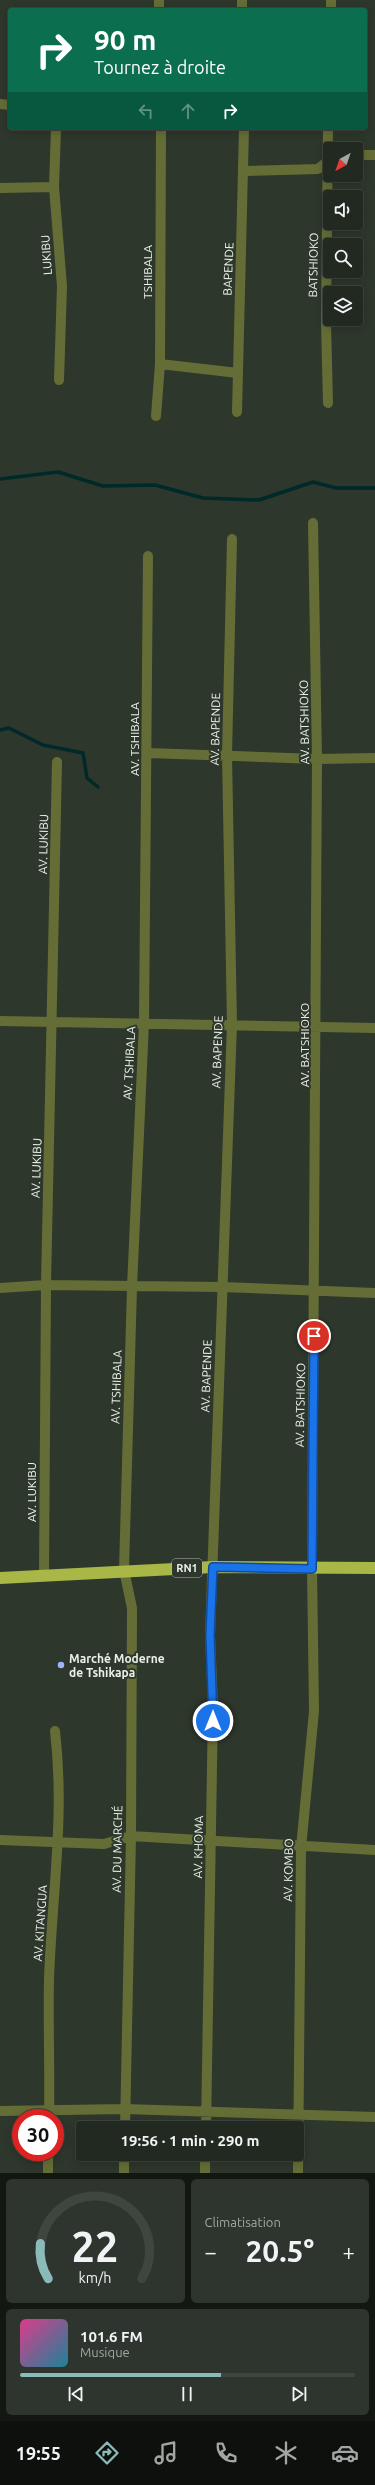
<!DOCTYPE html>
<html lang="fr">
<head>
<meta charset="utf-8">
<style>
	:root { --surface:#222921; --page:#2e352e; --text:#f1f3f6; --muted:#a2a6a5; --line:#3f453f; --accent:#8bbbb9 }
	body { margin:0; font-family:Ubuntu,sans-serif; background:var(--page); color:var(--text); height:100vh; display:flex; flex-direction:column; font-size:15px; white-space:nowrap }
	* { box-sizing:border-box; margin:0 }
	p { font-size:13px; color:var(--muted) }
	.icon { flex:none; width:22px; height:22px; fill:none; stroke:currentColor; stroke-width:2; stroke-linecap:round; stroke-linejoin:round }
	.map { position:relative; height:2173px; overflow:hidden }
	.drawer { display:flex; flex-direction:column; gap:6px; padding:6px; background:#131712; flex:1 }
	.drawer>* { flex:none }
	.guide { position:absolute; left:8px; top:8px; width:359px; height:122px; border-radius:4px; box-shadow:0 2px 10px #0003,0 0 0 1px var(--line); background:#0b6e4f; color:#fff; overflow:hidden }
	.needle { width:26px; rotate:220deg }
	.controls { position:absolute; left:323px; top:142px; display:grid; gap:8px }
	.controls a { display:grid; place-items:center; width:40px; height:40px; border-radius:4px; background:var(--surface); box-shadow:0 2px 10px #0003,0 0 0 1px var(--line); font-size:20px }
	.speed { position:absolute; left:12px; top:2109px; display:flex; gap:8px; font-size:20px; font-weight:700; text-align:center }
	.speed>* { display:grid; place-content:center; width:52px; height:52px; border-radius:50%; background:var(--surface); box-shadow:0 2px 10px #0003,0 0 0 1px var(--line); line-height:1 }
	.speed .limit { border:6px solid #d22; background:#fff; color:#111 }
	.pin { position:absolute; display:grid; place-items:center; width:34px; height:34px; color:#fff; margin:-17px; border:2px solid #fff; border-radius:50%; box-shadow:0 1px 4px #0007 }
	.me { position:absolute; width:44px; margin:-22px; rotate:0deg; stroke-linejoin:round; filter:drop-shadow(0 0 3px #0008) }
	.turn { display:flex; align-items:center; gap:14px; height:84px; padding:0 20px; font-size:18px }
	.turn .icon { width:52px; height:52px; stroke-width:2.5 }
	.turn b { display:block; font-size:28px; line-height:34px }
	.lanes { display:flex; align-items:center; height:38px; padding:0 20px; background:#0003; justify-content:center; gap:20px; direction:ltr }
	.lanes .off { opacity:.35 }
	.big { font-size:30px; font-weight:600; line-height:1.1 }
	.drawer .widget { flex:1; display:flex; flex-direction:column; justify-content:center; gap:6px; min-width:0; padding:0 14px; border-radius:6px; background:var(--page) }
	.drawer .dial { align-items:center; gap:0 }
	.dial svg { height:104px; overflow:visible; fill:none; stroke:var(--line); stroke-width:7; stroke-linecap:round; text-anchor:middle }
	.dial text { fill:var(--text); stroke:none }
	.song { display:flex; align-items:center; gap:12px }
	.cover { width:48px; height:48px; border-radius:6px; background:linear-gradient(135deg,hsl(330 70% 55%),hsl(190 70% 35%)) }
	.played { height:4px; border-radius:2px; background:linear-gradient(90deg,var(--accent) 60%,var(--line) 60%) }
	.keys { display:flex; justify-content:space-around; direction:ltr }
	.heat { display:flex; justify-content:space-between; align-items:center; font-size:22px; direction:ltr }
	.drawer .tiles { flex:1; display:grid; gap:6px; grid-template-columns:1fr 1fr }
	.widget:last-child { grid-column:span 2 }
	.trip { position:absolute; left:76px; top:2121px; width:228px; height:40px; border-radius:4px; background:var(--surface); box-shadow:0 2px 10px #0003,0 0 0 1px var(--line); font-weight:600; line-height:40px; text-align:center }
	.tabs { display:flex; height:64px; justify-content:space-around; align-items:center; background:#0e100d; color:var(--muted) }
	.tabs .icon { width:28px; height:28px }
	.tabs .current { color:var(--accent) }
	.tabs b { font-size:18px; color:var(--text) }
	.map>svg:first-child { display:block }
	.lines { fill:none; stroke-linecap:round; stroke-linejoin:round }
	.stream { stroke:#002929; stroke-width:3.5 }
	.minor { stroke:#656d36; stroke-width:10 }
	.highway { stroke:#a8b746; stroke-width:12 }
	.route-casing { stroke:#114b97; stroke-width:10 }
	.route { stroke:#1a73e8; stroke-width:7 }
	.poi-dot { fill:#9db4fd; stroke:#2e372c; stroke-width:1.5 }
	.labels { text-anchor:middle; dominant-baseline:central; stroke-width:4; stroke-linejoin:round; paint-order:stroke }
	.shield { fill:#2e372c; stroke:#b2b8b0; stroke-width:1 }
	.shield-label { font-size:11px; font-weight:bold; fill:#eaf0e9 }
	.street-label { font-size:12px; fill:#eaf0e9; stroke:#2e372c }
	.poi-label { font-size:12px; font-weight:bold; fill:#eaf0e9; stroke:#2e372c; text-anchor:start }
</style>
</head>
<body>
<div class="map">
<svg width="375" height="2173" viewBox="0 0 375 2173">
	<rect width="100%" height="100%" fill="#2e372c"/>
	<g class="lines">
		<!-- stream -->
		<path class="stream" d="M0,479L58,472L103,486L155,485L203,498L259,500L313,482L336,488H375
			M0,730L9,728L43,745L83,753L87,778L98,787"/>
		<!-- minor -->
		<path class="minor" d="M159,0V10
			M242,0V10
			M331,10V0
			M0,104L10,105
			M56,128L54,187L62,286L59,380
			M356,155H375
			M244,171L318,169L330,159
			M0,188L54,187
			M160,364L238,373
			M328,403L326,323L328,128
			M237,412L244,128
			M156,416L160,364L161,128
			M148,753L317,759L375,758
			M0,1021L375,1028
			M0,1288L46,1285L222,1287L375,1293
			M44,1574L46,1285L57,762
			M0,1840L104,1844L131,1836L375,1850
			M0,2111L125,2109L375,2117
			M49,2118C50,2072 48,2025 49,1979C52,1894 65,1816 55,1731
			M125,2128L131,1836L132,1608L124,1570L132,1287L144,1023L148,556
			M206,2128L213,1706L210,1635L232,1024L227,755L232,539
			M48,2173V2152
			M124,2173V2154
			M205,2173V2154
			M298,2173L301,1848L314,1711L312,1569L317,759L313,523"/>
		<!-- highway -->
		<path class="highway" d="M0,1578L213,1567L375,1568"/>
	</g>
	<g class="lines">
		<!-- route casing -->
		<g class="route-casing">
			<path id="route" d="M213,1721L210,1635L213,1567L312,1569L314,1336"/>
		</g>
		<!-- route -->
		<use href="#route" class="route"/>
	</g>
	<!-- markers -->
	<circle class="poi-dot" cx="61" cy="1665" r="4"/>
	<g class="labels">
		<!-- shield labels -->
		<rect class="shield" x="172" y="1559" width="30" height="18" rx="3"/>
		<g class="shield-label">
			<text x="187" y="1568">RN1</text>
		</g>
		<!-- street labels -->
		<g class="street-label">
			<text transform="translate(46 255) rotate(-94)">LUKIBU</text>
			<text transform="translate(313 265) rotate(-89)">BATSHIOKO</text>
			<text transform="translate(228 269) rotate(-88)">BAPENDE</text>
			<text transform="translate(147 272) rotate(-90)">TSHIBALA</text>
			<text transform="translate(304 722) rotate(-91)">AV. BATSHIOKO</text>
			<text transform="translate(215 729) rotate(-89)">AV. BAPENDE</text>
			<text transform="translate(134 739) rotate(-90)">AV. TSHIBALA</text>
			<text transform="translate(43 844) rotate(-89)">AV. LUKIBU</text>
			<text transform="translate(304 1045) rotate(-90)">AV. BATSHIOKO</text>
			<text transform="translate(217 1052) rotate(-88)">AV. BAPENDE</text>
			<text transform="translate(129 1063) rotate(-87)">AV. TSHIBALA</text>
			<text transform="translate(36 1168) rotate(-88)">AV. LUKIBU</text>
			<text transform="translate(206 1376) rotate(-88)">AV. BAPENDE</text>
			<text transform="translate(116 1387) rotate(-88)">AV. TSHIBALA</text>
			<text transform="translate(300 1405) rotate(-89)">AV. BATSHIOKO</text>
			<text transform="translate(31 1492) rotate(-90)">AV. LUKIBU</text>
			<text transform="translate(198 1847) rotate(-89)">AV. KHOMA</text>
			<text transform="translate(117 1849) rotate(-89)">AV. DU MARCHÉ</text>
			<text transform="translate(288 1870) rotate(-89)">AV. KOMBO</text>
			<text transform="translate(40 1923) rotate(-86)">AV. KITANGUA</text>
		</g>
		<!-- poi labels -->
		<g class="poi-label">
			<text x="69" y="1658">Marché Moderne<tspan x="69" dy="14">de Tshikapa</tspan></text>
		</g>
	</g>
</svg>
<div class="controls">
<a><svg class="needle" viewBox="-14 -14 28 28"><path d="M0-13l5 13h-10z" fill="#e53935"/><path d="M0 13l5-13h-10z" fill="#a2a6a5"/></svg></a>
<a><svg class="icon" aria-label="sound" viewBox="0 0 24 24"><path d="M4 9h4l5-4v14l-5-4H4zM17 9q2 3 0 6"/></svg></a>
<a><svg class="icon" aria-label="search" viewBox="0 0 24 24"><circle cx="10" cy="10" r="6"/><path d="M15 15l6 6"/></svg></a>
<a><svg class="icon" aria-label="layers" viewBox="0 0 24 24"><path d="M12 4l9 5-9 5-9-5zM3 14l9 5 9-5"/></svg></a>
</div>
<div class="speed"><div class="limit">30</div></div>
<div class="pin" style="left:314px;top:1336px;background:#d93025"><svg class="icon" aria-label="arrive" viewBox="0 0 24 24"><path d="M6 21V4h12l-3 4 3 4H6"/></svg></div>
<svg class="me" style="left:213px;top:1721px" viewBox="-20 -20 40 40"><circle r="17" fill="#1a73e8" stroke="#fff" stroke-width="3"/><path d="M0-11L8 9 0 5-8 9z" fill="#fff"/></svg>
<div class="trip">19:56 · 1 min · 290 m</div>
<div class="guide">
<div class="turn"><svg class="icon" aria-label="right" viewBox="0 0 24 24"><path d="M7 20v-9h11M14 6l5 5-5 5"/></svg><div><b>90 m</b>Tournez à droite</div></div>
<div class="lanes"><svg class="icon off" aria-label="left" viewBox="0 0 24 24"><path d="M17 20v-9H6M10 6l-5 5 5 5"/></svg><svg class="icon off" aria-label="ahead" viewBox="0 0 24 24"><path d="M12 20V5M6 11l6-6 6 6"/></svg><svg class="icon" aria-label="right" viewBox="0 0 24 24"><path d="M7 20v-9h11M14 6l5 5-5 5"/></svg></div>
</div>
</div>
<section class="drawer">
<div class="tiles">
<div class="widget dial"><svg viewBox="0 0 100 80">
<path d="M14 69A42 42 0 1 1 86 69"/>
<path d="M14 69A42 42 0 0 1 8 42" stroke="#8bbbb9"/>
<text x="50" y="56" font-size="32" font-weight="700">22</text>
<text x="50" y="72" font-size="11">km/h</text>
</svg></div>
<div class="widget"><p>Climatisation</p>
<div class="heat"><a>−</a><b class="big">20.5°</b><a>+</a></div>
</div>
<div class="widget">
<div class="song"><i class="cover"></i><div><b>101.6 FM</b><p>Musique</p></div></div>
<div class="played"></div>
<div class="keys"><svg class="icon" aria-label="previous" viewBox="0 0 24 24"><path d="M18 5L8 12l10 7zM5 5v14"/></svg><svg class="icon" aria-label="pause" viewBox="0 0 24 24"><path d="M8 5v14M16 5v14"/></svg><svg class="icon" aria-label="next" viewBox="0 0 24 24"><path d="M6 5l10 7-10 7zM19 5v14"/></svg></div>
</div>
</div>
</section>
<nav class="tabs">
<b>19:55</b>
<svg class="icon current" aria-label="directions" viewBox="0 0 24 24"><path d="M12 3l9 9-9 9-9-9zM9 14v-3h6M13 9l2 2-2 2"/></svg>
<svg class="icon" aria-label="music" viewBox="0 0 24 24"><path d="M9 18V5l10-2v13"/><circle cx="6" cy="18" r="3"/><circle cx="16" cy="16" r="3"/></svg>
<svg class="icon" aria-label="phone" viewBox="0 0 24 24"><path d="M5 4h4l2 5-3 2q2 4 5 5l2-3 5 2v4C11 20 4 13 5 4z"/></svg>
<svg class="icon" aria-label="climate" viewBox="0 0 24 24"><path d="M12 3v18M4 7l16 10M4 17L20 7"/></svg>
<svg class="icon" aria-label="car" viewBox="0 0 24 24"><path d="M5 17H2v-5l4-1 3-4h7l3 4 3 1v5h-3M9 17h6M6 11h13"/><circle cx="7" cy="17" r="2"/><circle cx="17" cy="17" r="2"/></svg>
</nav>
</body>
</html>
